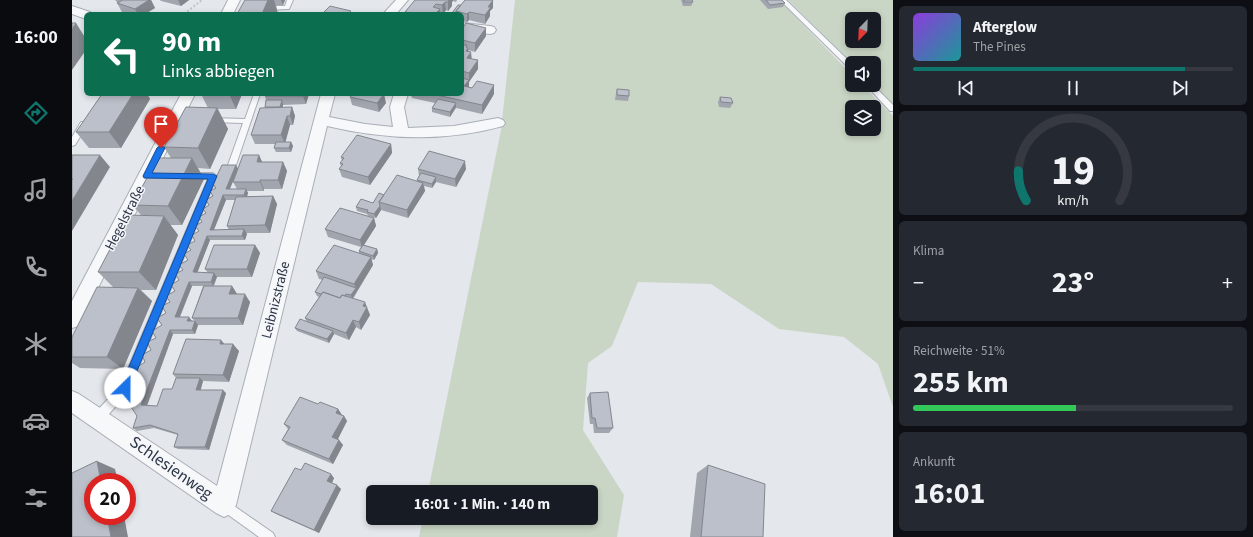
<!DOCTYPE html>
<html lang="de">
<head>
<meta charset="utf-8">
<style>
	:root { --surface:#171b24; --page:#242831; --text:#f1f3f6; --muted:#9ea1a6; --line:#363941; --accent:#0f766e }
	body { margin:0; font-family:"Source Sans 3",sans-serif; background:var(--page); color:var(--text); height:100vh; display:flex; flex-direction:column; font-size:15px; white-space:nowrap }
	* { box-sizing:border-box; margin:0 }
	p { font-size:13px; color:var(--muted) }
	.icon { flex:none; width:22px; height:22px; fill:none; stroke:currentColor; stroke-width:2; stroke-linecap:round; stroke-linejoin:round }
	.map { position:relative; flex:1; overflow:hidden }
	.side { display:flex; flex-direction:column; gap:6px; padding:6px; background:#0d0f14; width:360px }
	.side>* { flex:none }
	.guide { position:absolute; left:12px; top:12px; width:380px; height:84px; border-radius:6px; box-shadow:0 2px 6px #0003; background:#0b6e4f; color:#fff; overflow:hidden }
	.needle { width:26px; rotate:203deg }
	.buttons { position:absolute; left:773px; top:12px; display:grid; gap:8px }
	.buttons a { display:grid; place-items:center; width:36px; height:36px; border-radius:6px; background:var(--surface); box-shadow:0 2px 6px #0003; font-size:20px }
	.speed { position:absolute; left:12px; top:473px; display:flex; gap:8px; font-size:20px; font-weight:700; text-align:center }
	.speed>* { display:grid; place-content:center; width:52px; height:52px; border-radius:50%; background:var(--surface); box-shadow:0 2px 6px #0003; line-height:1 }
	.speed .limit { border:6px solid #d22; background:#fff; color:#111 }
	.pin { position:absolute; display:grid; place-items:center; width:34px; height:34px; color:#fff; margin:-41px -17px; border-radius:50% 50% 50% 0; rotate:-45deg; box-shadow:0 0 4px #0007 }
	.pin .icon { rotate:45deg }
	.me { position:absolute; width:44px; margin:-22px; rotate:23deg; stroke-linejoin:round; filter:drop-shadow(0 0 3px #0008) }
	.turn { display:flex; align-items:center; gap:14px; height:84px; padding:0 12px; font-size:18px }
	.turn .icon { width:52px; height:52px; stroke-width:2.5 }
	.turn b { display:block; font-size:28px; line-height:34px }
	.big { font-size:30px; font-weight:700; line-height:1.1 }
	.side .widget { flex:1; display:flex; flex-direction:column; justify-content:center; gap:6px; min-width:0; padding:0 14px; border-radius:6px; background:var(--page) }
	.side .dial { align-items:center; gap:0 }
	.dial svg { height:104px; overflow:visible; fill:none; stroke:var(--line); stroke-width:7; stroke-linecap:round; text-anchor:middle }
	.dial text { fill:var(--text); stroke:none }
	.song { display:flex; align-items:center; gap:12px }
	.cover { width:48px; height:48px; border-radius:6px; background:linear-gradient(135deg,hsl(270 70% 55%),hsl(180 70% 35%)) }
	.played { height:4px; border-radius:2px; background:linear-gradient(90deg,var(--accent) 85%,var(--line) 85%) }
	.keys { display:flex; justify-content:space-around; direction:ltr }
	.heat { display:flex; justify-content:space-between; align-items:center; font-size:22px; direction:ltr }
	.charge { height:6px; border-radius:3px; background:linear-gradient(90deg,#34c759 51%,var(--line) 0) }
	.trip { position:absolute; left:294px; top:485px; width:232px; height:40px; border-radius:6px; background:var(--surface); box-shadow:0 2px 6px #0003; font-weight:700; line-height:40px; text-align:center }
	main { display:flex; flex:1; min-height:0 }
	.dock { display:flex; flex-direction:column; width:72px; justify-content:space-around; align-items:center; background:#090b0e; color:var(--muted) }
	.dock .icon { width:28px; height:28px }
	.dock .active { color:var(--accent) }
	.dock b { font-size:18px; color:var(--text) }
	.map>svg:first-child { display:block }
	.green { fill:#c9d6c5; fill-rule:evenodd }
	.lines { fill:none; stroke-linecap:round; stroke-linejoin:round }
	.service-casing { stroke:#a9aeb7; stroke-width:2 }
	.minor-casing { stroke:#a9aeb7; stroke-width:2 }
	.path { stroke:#c2c5cb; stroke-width:2; stroke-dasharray:2 2; stroke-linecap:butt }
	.service { fill:#f7f8fa; fill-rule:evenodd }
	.minor { fill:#f7f8fa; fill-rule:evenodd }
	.wall { fill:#a1a5ae; fill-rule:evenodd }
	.shaded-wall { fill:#83868d }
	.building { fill:#bbc0ca; stroke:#83868d }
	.route { fill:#1a73e8; stroke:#114b97 }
	.labels { text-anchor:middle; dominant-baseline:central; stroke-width:3; stroke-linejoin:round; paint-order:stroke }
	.street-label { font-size:14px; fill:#2b3445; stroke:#f4f6f9 }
	.near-street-label { font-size:17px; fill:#2b3445; stroke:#f4f6f9 }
</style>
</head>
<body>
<main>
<nav class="dock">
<b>16:00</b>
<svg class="icon active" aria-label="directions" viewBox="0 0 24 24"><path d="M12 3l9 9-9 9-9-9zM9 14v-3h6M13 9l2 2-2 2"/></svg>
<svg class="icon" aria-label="music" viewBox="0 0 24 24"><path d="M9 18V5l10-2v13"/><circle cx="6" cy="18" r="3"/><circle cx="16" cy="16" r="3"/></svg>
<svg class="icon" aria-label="phone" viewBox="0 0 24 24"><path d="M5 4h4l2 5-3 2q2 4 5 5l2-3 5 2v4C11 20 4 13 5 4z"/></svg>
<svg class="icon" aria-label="climate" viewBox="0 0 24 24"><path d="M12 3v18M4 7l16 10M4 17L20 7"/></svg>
<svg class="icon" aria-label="car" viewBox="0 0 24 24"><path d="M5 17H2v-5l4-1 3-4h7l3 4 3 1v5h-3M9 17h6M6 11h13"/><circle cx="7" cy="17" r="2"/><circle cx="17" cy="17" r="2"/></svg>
<svg class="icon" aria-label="filters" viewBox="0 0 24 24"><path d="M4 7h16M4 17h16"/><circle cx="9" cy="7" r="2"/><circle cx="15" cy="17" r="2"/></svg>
</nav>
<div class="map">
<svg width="821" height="537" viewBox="0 0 821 537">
	<rect width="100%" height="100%" fill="#e4e7ec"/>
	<!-- green -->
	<path class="green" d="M443,0H707L780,75V85H790L821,116V407L806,364L772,337L707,329L639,284L566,282L540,346L516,363L511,430L552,495L545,537H347L351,518H519V492H356L429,130ZM780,107H802V129H780Z
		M716,0H821V104L802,85V63H780ZM780,19H802V41H780Z"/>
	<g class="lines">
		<!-- service casing -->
		<g class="service-casing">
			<path id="service" d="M215,0H221L217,9L193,10L190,8L193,6H213Z
				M708,0H714L780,64V70L778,69Z
				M794,85H801L821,105V111H818Z
				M182,94H188L164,165L163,167H157L156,165L171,123L139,122L135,120L139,118L173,119Z
				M9,122H15L16,124L3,145L0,146V137Z
				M120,173H141L145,176L57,391L30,422L26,423L22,422L21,418L22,414L49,385L136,179L117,178L116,176L117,174Z
				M152,499L201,533L203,537H187L148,509L146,505L148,501Z"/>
		</g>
		<!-- minor casing -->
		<g class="minor-casing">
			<path id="minor" d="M156,0H168L161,14H149Z
				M324,0H336L324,14H311Z
				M0,6L18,12L19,14H14V19L0,14Z
				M390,23L418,26L422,27L424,30L422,33L418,34L390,31Z
				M109,94H123L7,326L0,328V301Z
				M249,94H263L257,117L293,124L321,127L318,107L322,94H336L332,107L336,128L382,126L426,118L431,120L433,123L431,126C373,142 314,140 255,126L164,505L160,513L152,517L144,513L0,413V391L7,394L145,486Z"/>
		</g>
		<!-- path -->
		<path class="path" d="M112,14L130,0"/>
		<!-- service -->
		<use href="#service" class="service"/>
		<!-- minor -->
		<use href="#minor" class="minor"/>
	</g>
	<!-- wall -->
	<path class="wall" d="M43,0H79L83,8L73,14H56L50,12L45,3L47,2H45Z
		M88,0H117L109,6L89,1Z
		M173,0H213L211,5H204L206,14Z
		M343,0H385L384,2L381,1L380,2V6L376,11L374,10L371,14L368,13V14H334L333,12Z
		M609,0H620L621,2L619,6H611Z
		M688,0H710L713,3L711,7L696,9Z
		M386,5L421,8L418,11V16L413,24L397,20L395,22L390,21V14H380V13Z
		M390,29L414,36L403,52L396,50L399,59L406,60V69L397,82V87L422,94L410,114L384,108L378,117L360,112V108L363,103L340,98L339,94H390Z
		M545,89L557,96L556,101L543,100L544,93Z
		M30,94H75L78,99L49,148H17L4,132Z
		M129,94H170L164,109H146L156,129L138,169L126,168L132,179L110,225H98L106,235L84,290H69L80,301L51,369L8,368L0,363V337L42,288L26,272L69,215L60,205L99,158L92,147L136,108Z
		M193,94H237L234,104L211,105V108L220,107L223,116L221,125H218L213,142H219L221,146L219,152H204L202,148L203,144H183L179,135L193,108V107L194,100L193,96Z
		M278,97L314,103L307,112L280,105Z
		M648,97L661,103L658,108L647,107L646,102Z
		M319,144L320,153L298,185L270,177L267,169L269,166L268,163L270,161L269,157Z
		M187,155L190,162H211L215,171L210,189H192V191H175L176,193L175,196H201L205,204L198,233H175L173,240H138L125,273H136L133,269L183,245L188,253L180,277H145L142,286H160L165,294L178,302L171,325H126L123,334H101L75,406H85L100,389L104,378L101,374L152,344L167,351L157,382L131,381L128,390L154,393L137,450L106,449L102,447L106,435L82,428L65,431L61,428L65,416L62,390L79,350L90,325L107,280L116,260L127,231L123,226L130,222L137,205L143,188L141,184L164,165L166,169L158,189H165L161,182ZM154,200H163L155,226L157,230H142ZM120,286H131L120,318L123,321H120L108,317Z
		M346,169H394L384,187L364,182L360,188L352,186L353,191L336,218L309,210L304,218L296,216L295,214L285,211L284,207L301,203L312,195L345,181V180L347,176Z
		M302,218L304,226L292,245L305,249L306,253L302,260L299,259L301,265L281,299L294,307L298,315L289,330L284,327L277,340L262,334L257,343L225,331L223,328L235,322L233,318L247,297L245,296L243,292L251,280L247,279L244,271L287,254V251L289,247L256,237L253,229Z
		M518,393L541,428L537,433H522L521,424H518L515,398Z
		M246,404L266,409L270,415L272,416L275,421L265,440H267L271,445L261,464L215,445L210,440L216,429L212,424Z
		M636,465L691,537H618L625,473Z
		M229,470L262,478L260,483L269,489L247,533L204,514L199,511Z"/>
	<!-- shaded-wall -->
	<path class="shaded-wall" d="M77,0H79L83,8L73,14H66L63,9Z
		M106,0H117L109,6Z
		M196,0H202L206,14H190Z
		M209,0H213L211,5Z
		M377,0H381V1L380,2V6L376,11V2Z
		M421,0V8L418,11V16L413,24V15L416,7Z
		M373,2L374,10L371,14L370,5Z
		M368,9V14H363Z
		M397,12V20L395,22V14Z
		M4,23L14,39V50L0,70V29Z
		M414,28V36L403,52V43Z
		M395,46V49L396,48L397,56L399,52L400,61L396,66L394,47Z
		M406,60V69L397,82V73Z
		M397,80V88L392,86Z
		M422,85V94L410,114V105Z
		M61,94H75L78,99L49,148L37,132Z
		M157,94H170L164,109Z
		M232,94H237L234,104L231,96Z
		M312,94L314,103L307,112L305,103Z
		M210,100L211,105L210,111L208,107Z
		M384,103V107L378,117V112Z
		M220,107L223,116L221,125L218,116Z
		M145,108L156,129L138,169L126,148Z
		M215,116L218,125L213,144L209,135Z
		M219,142L221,146L219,152L217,148Z
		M319,144L320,153L298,185L296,177Z
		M28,155L38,167L0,231V201Z
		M187,155L191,164L185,162Z
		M120,158L132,179L110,225L96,206Z
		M393,161L394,169L384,187L383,179Z
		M211,162L215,171L210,189L206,180Z
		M164,165L166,169L156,193L154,189Z
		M364,177V182L360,188V184Z
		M188,180L192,189V191L188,182Z
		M351,183L353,191L336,218L335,210Z
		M174,189L176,193L174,200L172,195Z
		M151,195L154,200L140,234L138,230Z
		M201,196L205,204L198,233L193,225Z
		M308,206L309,210L304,218L302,214Z
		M92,216L106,235L84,290L67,272Z
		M302,218L304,226L290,248L288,240Z
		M172,229L175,234L173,240L170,236Z
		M135,236L138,240L124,276L121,272Z
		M183,245L188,253L180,277L175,269Z
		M305,249L306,253L302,260L301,256Z
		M299,257L301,265L280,299L279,295L284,288L282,284Z
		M142,273L145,277L141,286L139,282Z
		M117,282L120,286L106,321L103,317Z
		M160,286L165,294L163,301L157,294Z
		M66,288L80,301L51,369L35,357Z
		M173,294L178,302L171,325L166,318Z
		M293,302L298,315L289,330L287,322L291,306Z
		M117,317L120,321L119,325L115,321Z
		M281,320L284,327L277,340L274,333Z
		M123,321L126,325L123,334L120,330Z
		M98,330L101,334L74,408L69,405Z
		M261,331L262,334L257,343L255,339Z
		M149,340L155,347L148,344Z
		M161,344L167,351L157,382L151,375Z
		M128,378L131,381L128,393L124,390Z
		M151,390L154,393L137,450L133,447Z
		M266,409L270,415L264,413Z
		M272,416L275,421L264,443L260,437Z
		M267,440L271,445L261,464L257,459Z
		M25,461L43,469L46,482H29Z
		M259,474L262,478L259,485L255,481Z
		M265,485L269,489L247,533L242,530Z
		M35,516H52L56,537H39Z"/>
	<!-- building -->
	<path class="building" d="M51,0H77L63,9L45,3Z
		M173,0H196L190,14H165Z
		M343,0H377L376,2H373L370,5L364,4L361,7L368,9L363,14H344L333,12Z
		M393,0H421L416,7H419L413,15L397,12L395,14L384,11Z
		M612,0H620L621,2H612Z
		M694,0H710L713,3L698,5Z
		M386,5H389L384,11V14L380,13Z
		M258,6L279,11L276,14H250Z
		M0,23H4L0,29Z
		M394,23L414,28L403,43L390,40V29Z
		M390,44L395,46L394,47L396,48L394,51L399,52L395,58L406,60L397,73L390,71Z
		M390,78L397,80L392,86L400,88L405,81L422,85L410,105L360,94H390Z
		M545,89L557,90V96L545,95Z
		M30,94H61L37,132H4Z
		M193,94H232L231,96H193Z
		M280,94H312L305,103L278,97Z
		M648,97L659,98L661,103L649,102Z
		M366,99L384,103L378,112L360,108Z
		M194,100H210L208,107H193Z
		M114,107L145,108L126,148L92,147Z
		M220,107L218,116H215L209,135H179L188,108Z
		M285,135L319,144L296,177L267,169L271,164L268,163L272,158L269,157Z
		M204,142H219L217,148H202Z
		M357,151L393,161L383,179L346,169Z
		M0,155H28L0,201V180L1,179H0Z
		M171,155H187L185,162H211L206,180H188V182H161Z
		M86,158H120L96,206L60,205Z
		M150,165H164L154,189H174L172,195H151L138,230L172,229L170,236H135L121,272L142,273L139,282H117L103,317H117L115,321H123L120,330H98L69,405L85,406L91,389H100L104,378H128L124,390H151L133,447H102L106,434L78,425L61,428L65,416L52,396L62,390L58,382L68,376L64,368L73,362L70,355L79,350L75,342L84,338L80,331L90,325L85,318L94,313L90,306L98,302L94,296L103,291L99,285L107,280L103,274L111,270L107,265L116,260L112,254L119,250L115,245L123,241L120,235L127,231L123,226L130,222L127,217L134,213L131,209L137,205L134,200L141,196L138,191L144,188L141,184Z
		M349,173L364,177L360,184L345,180Z
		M325,175L351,183L335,210L307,202Z
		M307,193L312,195L307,202L308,206L302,214L295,212L296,210L284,207L289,199L301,203Z
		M201,196L193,225L155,226L164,197Z
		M268,208L302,218L288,240L253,229Z
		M56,215L92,216L67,272H26Z
		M142,245H183L175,269H133Z
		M262,245L299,257L282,284L244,271Z
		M291,245L305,249L301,256L287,251Z
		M252,277L284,288L279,295L274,294L273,296L270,295L268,298L251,292L249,294L243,292Z
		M132,286H160L157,294H173L166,318H120Z
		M25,287L66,288L35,357H0V337Z
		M251,292L268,298L270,295L293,302L291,306L295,307L287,322L281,320L274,333L233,318Z
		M228,319L261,331L255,339L223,328Z
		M114,339L149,340L148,344H161L151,375L101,374Z
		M536,392L541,428H525L523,418H520L518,393Z
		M228,397L246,404L248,402L266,409L264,413L272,416L260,437L267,440L257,459L210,440L218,427L212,424Z
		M25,461L29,482H21V516H35L39,537H0V473Z
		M233,463L259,474L255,481L265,485L242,530L199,511L223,468L229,470Z
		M636,465L693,484L691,537H629Z"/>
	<!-- route -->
	<path class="route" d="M89,145L93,148L80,173L141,174L145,176L58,388L57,391L53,393L49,391L48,388L136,179L72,178L71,176L85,148Z"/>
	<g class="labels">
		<!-- street labels -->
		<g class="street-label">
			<text transform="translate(53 218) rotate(-63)">Hegelstraße</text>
			<text transform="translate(204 300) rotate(-76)">Leibnizstraße</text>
		</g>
		<!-- near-street labels -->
		<g class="near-street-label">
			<text transform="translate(99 468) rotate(35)">Schlesienweg</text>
		</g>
	</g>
</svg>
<div class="buttons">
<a><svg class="needle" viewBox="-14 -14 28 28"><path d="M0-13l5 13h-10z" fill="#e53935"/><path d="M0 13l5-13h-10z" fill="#9ea1a6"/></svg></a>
<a><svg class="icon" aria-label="sound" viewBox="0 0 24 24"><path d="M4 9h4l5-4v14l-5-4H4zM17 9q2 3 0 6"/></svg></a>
<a><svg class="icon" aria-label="layers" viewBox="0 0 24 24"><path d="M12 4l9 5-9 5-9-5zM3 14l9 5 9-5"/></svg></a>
</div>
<div class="speed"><div class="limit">20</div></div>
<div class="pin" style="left:89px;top:148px;background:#d93025"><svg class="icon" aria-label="arrive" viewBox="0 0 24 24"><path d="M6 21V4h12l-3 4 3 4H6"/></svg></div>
<svg class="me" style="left:53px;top:388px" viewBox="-20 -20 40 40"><circle r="19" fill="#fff"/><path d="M0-13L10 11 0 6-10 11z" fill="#1a73e8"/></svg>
<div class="trip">16:01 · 1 Min. · 140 m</div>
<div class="guide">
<div class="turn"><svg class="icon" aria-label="left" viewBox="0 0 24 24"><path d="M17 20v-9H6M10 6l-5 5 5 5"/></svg><div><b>90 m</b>Links abbiegen</div></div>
</div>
</div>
<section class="side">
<div class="widget">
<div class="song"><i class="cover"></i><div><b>Afterglow</b><p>The Pines</p></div></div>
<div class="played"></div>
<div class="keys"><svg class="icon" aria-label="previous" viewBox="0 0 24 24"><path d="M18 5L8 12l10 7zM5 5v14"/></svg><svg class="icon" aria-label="pause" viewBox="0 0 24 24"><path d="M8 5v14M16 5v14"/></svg><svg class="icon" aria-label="next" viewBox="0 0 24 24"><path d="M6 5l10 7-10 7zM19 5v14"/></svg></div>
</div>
<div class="widget dial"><svg viewBox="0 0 100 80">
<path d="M14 69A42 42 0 1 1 86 69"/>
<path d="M14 69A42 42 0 0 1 8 46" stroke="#0f766e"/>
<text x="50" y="56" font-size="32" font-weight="700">19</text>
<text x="50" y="72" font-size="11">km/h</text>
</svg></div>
<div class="widget"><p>Klima</p>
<div class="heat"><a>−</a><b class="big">23°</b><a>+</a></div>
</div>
<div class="widget"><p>Reichweite · 51%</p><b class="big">255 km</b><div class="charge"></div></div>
<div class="widget"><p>Ankunft</p><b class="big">16:01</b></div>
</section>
</main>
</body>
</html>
